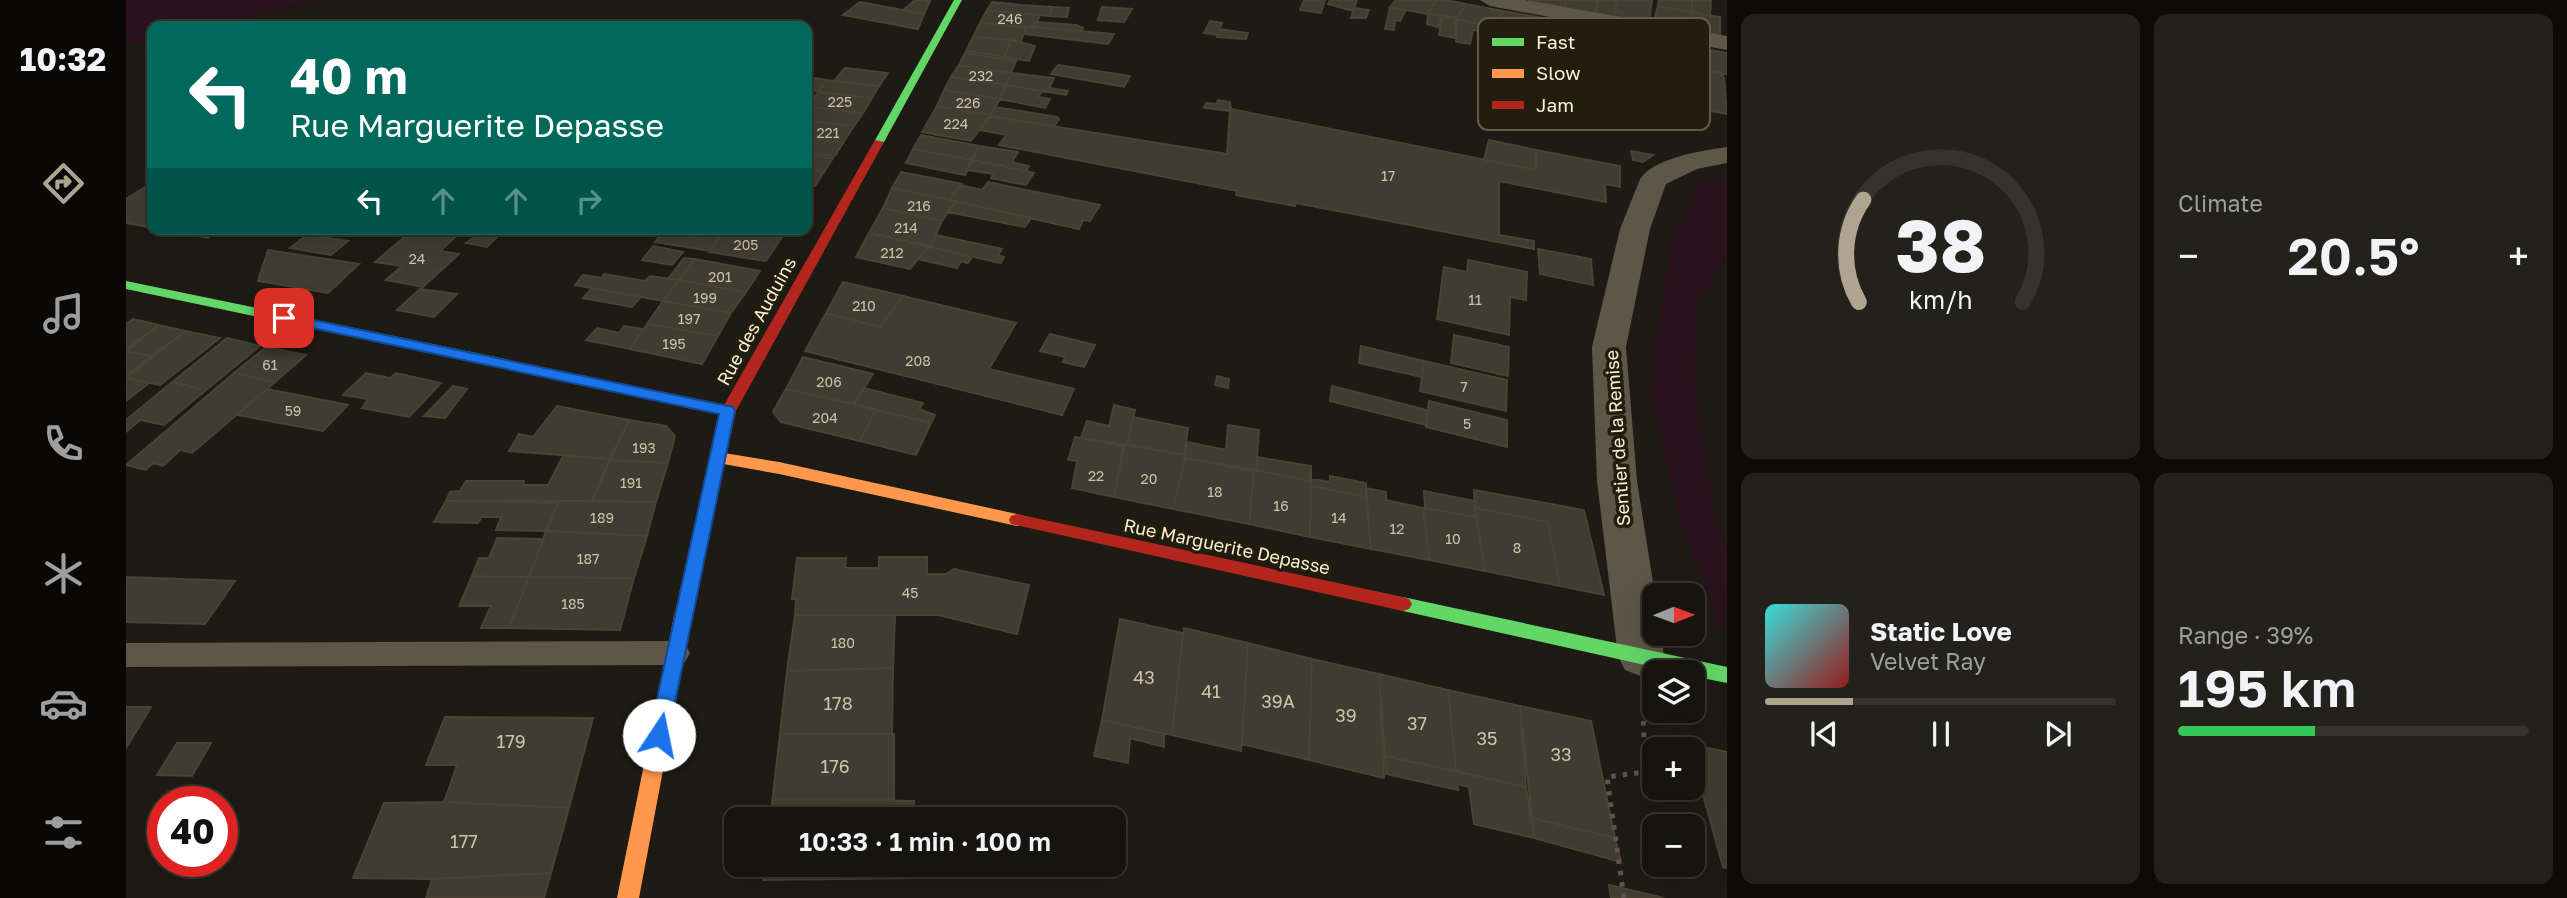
<!DOCTYPE html>
<html lang="en">
<head>
<meta charset="utf-8">
<style>
	:root { --surface:#16140e; --page:#23211c; --text:#f1f3f6; --muted:#9e9e9e; --line:#35332e; --accent:#afa58e }
	body { margin:0; font-family:"Golos Text",sans-serif; background:var(--page); color:var(--text); height:100vh; display:flex; flex-direction:column; font-size:26px; white-space:nowrap }
	* { box-sizing:border-box; margin:0 }
	p { font-size:23px; color:var(--muted) }
	.icon { flex:none; width:38px; height:38px; fill:none; stroke:currentColor; stroke-width:2; stroke-linecap:round; stroke-linejoin:round }
	.map { position:relative; flex:1; overflow:hidden }
	.panel { display:flex; flex-direction:column; gap:14px; padding:14px; background:#0c0b08; width:840px }
	.panel>* { flex:none }
	.hud { position:absolute; left:21px; top:21px; width:665px; height:214px; border-radius:14px; box-shadow:0 7px 28px #0002,0 0 0 2px var(--line); background:#00695c; color:#fff; overflow:hidden }
	.needle { width:46px; rotate:89deg }
	.tools { position:absolute; left:1516px; top:583px; display:grid; gap:14px }
	.tools a { display:grid; place-items:center; width:63px; height:63px; border-radius:14px; background:var(--surface); box-shadow:0 7px 28px #0002,0 0 0 2px var(--line); font-size:35px }
	.speed { position:absolute; left:21px; top:786px; display:flex; gap:14px; font-size:35px; font-weight:700; text-align:center }
	.speed>* { display:grid; place-content:center; width:91px; height:91px; border-radius:50%; background:var(--surface); box-shadow:0 7px 28px #0002,0 0 0 2px var(--line); line-height:1 }
	.speed .limit { border:10px solid #d22; background:#fff; color:#111 }
	.pin { position:absolute; display:grid; place-items:center; width:60px; height:60px; color:#fff; margin:-30px; border-radius:14px; box-shadow:0 4px 10px #0006 }
	.me { position:absolute; width:77px; margin:-38px; rotate:11deg; stroke-linejoin:round; filter:drop-shadow(0 0 5px #0008) }
	.turn { display:flex; align-items:center; gap:24px; height:147px; padding:0 28px; font-size:32px }
	.turn .icon { width:91px; height:91px; stroke-width:2.5 }
	.turn b { display:block; font-size:49px; line-height:60px }
	.lanes { display:flex; align-items:center; height:66px; padding:0 28px; background:#0003; justify-content:center; gap:35px; direction:ltr }
	.lanes .off { opacity:.35 }
	.big { font-size:52px; font-weight:600; line-height:1.1 }
	.panel .tile { flex:1; display:flex; flex-direction:column; justify-content:center; gap:10px; min-width:0; padding:0 24px; border-radius:14px; background:var(--page) }
	.panel .dial { align-items:center; gap:0 }
	.dial svg { height:182px; overflow:visible; fill:none; stroke:var(--line); stroke-width:7; stroke-linecap:round; text-anchor:middle }
	.dial text { fill:var(--text); stroke:none }
	.song { display:flex; align-items:center; gap:21px }
	.cover { width:84px; height:84px; border-radius:10px; background:linear-gradient(135deg,hsl(180 70% 55%),hsl(0 70% 35%)) }
	.played { height:7px; border-radius:4px; background:linear-gradient(90deg,var(--accent) 25%,var(--line) 25%) }
	.keys { display:flex; justify-content:space-around; direction:ltr }
	.heat { display:flex; justify-content:space-between; align-items:center; font-size:38px; direction:ltr }
	.charge { height:10px; border-radius:5px; background:linear-gradient(90deg,#34c759 39%,var(--line) 0) }
	.panel .tiles { flex:1; display:grid; gap:14px; grid-template-columns:repeat(2,1fr) }
	.trip { position:absolute; left:598px; top:807px; width:402px; height:70px; border-radius:14px; background:var(--surface); box-shadow:0 7px 28px #0002,0 0 0 2px var(--line); font-weight:600; line-height:70px; text-align:center }
	main { display:flex; flex:1; min-height:0 }
	.tab-bar { display:flex; flex-direction:column; width:126px; justify-content:space-around; align-items:center; background:#090806; color:var(--muted) }
	.tab-bar .icon { width:49px; height:49px }
	.tab-bar .selected { color:var(--accent) }
	.tab-bar b { font-size:32px; color:var(--text) }
	.map>svg:first-child { display:block }
	.green { fill:#29131c }
	.building { fill:#3f3c31; stroke:#474335; stroke-width:2 }
	.lines { fill:none; stroke-linecap:round; stroke-linejoin:round }
	.path-far1 { stroke:#62514e; stroke-width:2.5; stroke-dasharray:2 3.5; stroke-linecap:butt }
	.path { stroke:#62514e; stroke-width:5; stroke-dasharray:4.5 7; stroke-linecap:butt }
	.lane { fill:#5e5648; fill-rule:evenodd }
	.street { fill:#5e5648; fill-rule:evenodd }
	.fast { fill:#63d668; fill-rule:evenodd }
	.slow { fill:#ff974d; fill-rule:evenodd }
	.jam { fill:#b3261e; fill-rule:evenodd }
	.route { fill:#1a73e8; stroke:#114b97; stroke-width:2 }
	.labels { text-anchor:middle; dominant-baseline:central; stroke-width:7; stroke-linejoin:round; paint-order:stroke }
	.number-label { font-size:14px; fill:#cec3a9 }
	.street-label { font-size:18px; fill:#fdf0d1; stroke:#211d0f }
	.near-number-label { font-size:18px; fill:#cec3a9 }
	.key { fill:#211d0f; stroke:#635c49; stroke-width:2 }
	.key-label { font-size:19px; fill:#fdf0d1 }
</style>
</head>
<body>
<main>
<nav class="tab-bar">
<b>10:32</b>
<svg class="icon selected" aria-label="directions" viewBox="0 0 24 24"><path d="M12 3l9 9-9 9-9-9zM9 14v-3h6M13 9l2 2-2 2"/></svg>
<svg class="icon" aria-label="music" viewBox="0 0 24 24"><path d="M9 18V5l10-2v13"/><circle cx="6" cy="18" r="3"/><circle cx="16" cy="16" r="3"/></svg>
<svg class="icon" aria-label="phone" viewBox="0 0 24 24"><path d="M5 4h4l2 5-3 2q2 4 5 5l2-3 5 2v4C11 20 4 13 5 4z"/></svg>
<svg class="icon" aria-label="climate" viewBox="0 0 24 24"><path d="M12 3v18M4 7l16 10M4 17L20 7"/></svg>
<svg class="icon" aria-label="car" viewBox="0 0 24 24"><path d="M5 17H2v-5l4-1 3-4h7l3 4 3 1v5h-3M9 17h6M6 11h13"/><circle cx="7" cy="17" r="2"/><circle cx="17" cy="17" r="2"/></svg>
<svg class="icon" aria-label="filters" viewBox="0 0 24 24"><path d="M4 7h16M4 17h16"/><circle cx="9" cy="7" r="2"/><circle cx="15" cy="17" r="2"/></svg>
</nav>
<div class="map">
<svg width="1601" height="898" viewBox="0 0 1601 898">
	<rect width="100%" height="100%" fill="#1d1b13"/>
	<!-- green -->
	<path class="green" d="M0,0H195L87,26H26V40L0,47Z
		M1601,176V255L1571,305L1569,383L1590,519L1601,548V630L1593,629L1552,512L1523,388L1544,244L1573,183Z"/>
	<!-- building -->
	<path class="building" d="M789,0L804,1L798,14L777,10Z
		M1178,0H1199L1195,13L1174,10Z
		M1204,0H1231L1227,11L1202,4Z
		M1270,0H1310L1301,14L1264,7Z
		M1310,0H1320L1340,4L1331,18L1302,13Z
		M1402,0H1441L1438,7Z
		M1441,0H1467L1472,3L1469,13L1438,7Z
		M1467,0L1491,1L1489,11L1497,13L1496,18L1469,13L1472,3Z
		M1492,0H1526L1523,23L1496,18L1497,13L1489,11Z
		M1533,0H1566V12L1532,6Z
		M1566,0H1585L1584,16L1566,12Z
		M734,2L777,10L798,14L792,29L717,15Z
		M866,2L896,5L926,7L923,16L861,10Z
		M1340,4L1377,11L1369,27L1330,19Z
		M1532,6L1566,12L1562,30L1527,24Z
		M926,7L943,8L941,17L923,16Z
		M976,7L1006,9L998,22L972,20Z
		M1264,7L1280,10L1274,21L1269,20L1268,30L1259,29Z
		M1228,8L1243,10L1240,18H1225Z
		M861,10L914,15L908,28L854,23Z
		M1377,11L1412,17L1406,34L1369,27Z
		M1566,12L1594,17V35L1562,30Z
		M1302,13L1316,16L1312,27L1301,24Z
		M1316,16L1331,18L1330,38L1313,35Z
		M1412,17L1448,24L1443,40L1406,34Z
		M1330,19L1356,25L1354,31L1347,30L1344,44L1330,42Z
		M1084,21L1096,23L1093,29L1122,33L1120,39L1091,37L1092,35L1078,33Z
		M910,22L950,25L957,28L955,31L908,27Z
		M854,23L900,27L895,41L847,37Z
		M900,27H908L988,34L982,44L898,34Z
		M847,37L885,40L878,57L840,51Z
		M885,40L909,46L903,61L878,57Z
		M1579,49L1601,53V74L1575,69Z
		M839,53L890,61L885,73L833,65Z
		M833,65L885,73L880,85L825,77Z
		M932,65L1004,76L998,87L925,74Z
		M719,68L762,73L753,86L708,81Z
		M1575,69L1594,73L1598,78L1601,114L1584,111Z
		M885,73L928,78L923,88L942,91L940,95L880,85Z
		M681,77L701,80L692,91L681,90Z
		M825,77L880,85V86L874,99L818,90Z
		M701,80L708,81L753,86L746,98L692,92Z
		M880,85L916,91L912,97L924,99L919,108L874,99Z
		M818,90L874,99L865,115L811,106Z
		M692,92L746,98L737,113L683,107Z
		M1092,100L1104,102L1105,109L1410,170V150L1494,166V187L1479,184L1480,202L1373,181V235L1408,241V249L1170,203L1169,206L1110,195L1111,191L1081,185L873,145L880,135L854,130L863,116L1101,154L1104,111L1078,108L1080,103L1090,104Z
		M811,106L865,115L845,141L796,132Z
		M869,107L931,117L933,119L928,126L863,116Z
		M681,108L683,107L737,113L728,126L681,121Z
		M681,121L728,126L717,143L681,138Z
		M795,135L853,146L846,160L787,149Z
		M681,138L717,143L709,156L681,153Z
		M1363,140L1410,150V170L1358,160Z
		M853,146L892,152L886,162L903,166L900,171L846,160Z
		M787,149L846,160L839,175L780,163Z
		M1505,151L1527,155L1517,162L1507,160Z
		M681,155L707,158L698,172L681,170Z
		M846,160L874,165L908,173L900,185L865,178L867,174L841,170Z
		M681,170L698,172L689,186L681,185Z
		M775,172L836,184L823,200L766,188Z
		M862,182L974,205L964,221L957,220L953,229L823,200L834,185L856,190Z
		M26,183V225L22,227L0,223V199Z
		M766,188L823,200L830,201L816,221L757,208Z
		M830,201L905,218L899,227L822,212Z
		M757,208L816,221L804,247L743,233Z
		M35,229H94L82,238Z
		M288,229H338L314,251L333,254L297,287L260,280L276,266L249,262Z
		M599,229L656,237L640,261L583,252Z
		M578,230L597,233L584,251L529,242L536,233L571,238Z
		M356,231L375,233L361,247L340,243Z
		M743,233L803,246L784,269L730,257Z
		M181,235L222,241L205,255L164,248Z
		M810,235L876,249L872,255L878,257L875,263L804,247Z
		M527,246L557,252L546,265L516,260Z
		M803,246L804,247L846,257L842,263L835,261L831,268L792,259Z
		M1412,249L1465,259L1467,285L1414,274Z
		M142,250L233,264L202,293L132,281Z
		M558,258L569,259L553,280L542,279Z
		M569,259L634,271L620,292L553,280Z
		M1342,260L1401,272L1400,300L1384,297L1383,335L1311,319L1318,267L1341,272Z
		M478,274L519,281L524,276L553,280L537,301L449,285L457,275L476,278Z
		M553,280L620,292L605,313L537,301Z
		M717,282L777,296L754,327L700,313Z
		M466,288L508,296L515,297L506,307L457,298Z
		M294,289L331,294L308,317L271,310Z
		M777,296L890,323L863,369L948,389L936,415L679,351L700,313L754,327Z
		M537,301L605,313L592,336L521,324Z
		M7,319L33,325L0,349V324Z
		M521,324L592,336L576,364L504,349Z
		M33,325L59,331L26,356L0,351Z
		M498,326L517,329L504,349L460,340L471,328L493,333Z
		M59,331L94,338L34,385L0,378Z
		M924,334L969,345L958,367L937,362L939,357L914,351Z
		M1328,335L1383,347L1382,376L1325,363Z
		M101,338L134,346L80,390L46,382Z
		M1235,346L1298,361L1296,377L1233,363Z
		M140,347L180,355L149,382L108,373Z
		M0,351L26,356L0,376Z
		M677,357L747,374L728,404L660,389Z
		M1298,361L1381,380L1380,411L1294,391Z
		M108,373L149,382L66,453L54,450L37,466L27,463L20,470L0,465Z
		M240,373L264,378L270,373L315,383L283,417L236,408L242,399L217,395Z
		M1091,376L1103,379L1102,388L1089,385Z
		M0,379L1,378L23,383L0,401Z
		M46,382L80,390L38,425L14,420L0,432V420Z
		M327,386L341,389L319,418L298,416Z
		M1206,386L1301,410L1300,425L1204,401Z
		M738,388L797,403L793,409L809,415L805,423L728,404Z
		M141,389L222,405L197,431L111,415Z
		M660,389L728,404L750,410L734,441L655,422L647,412Z
		M1303,401L1381,420V447L1300,427Z
		M988,405L1009,410L1001,445L955,438L961,421L983,426Z
		M431,406L503,420L485,459L383,451L393,434L407,437Z
		M750,410L805,423L790,455L734,441Z
		M1007,417L1062,428L1058,455L1001,445Z
		M503,420L540,426L549,436L542,463L483,460Z
		M1102,425L1133,430L1130,470L1059,458L1061,442L1100,450Z
		M949,437L997,446L988,497L946,488L951,461L942,460Z
		M999,444L1060,455L1047,509L988,497Z
		M437,456L485,459L466,501H320L324,492L334,491L340,481H398L397,485H422Z
		M1131,457L1185,466V481L1130,470Z
		M1059,458L1128,471L1123,524L1047,509Z
		M483,460L542,463L530,502L466,501Z
		M1128,470L1185,481L1184,537L1123,524Z
		M1204,476L1240,483V497L1185,486V479L1204,482Z
		M1185,486L1240,497L1245,549L1184,537Z
		M1240,488L1260,492V500L1297,508L1303,560L1245,549Z
		M1348,490L1458,510L1478,595L1434,586L1422,522L1349,508Z
		M1298,491L1349,501L1350,517L1299,508Z
		M413,500L411,503H432L420,531L370,530L375,517H356L352,523L308,522L320,501Z
		M433,501H466L530,502L521,536L420,531Z
		M1297,508L1350,517L1359,571L1303,560Z
		M1349,508L1422,522L1434,586L1359,571Z
		M420,531L521,536L508,578L403,577Z
		M371,538L418,539L403,577L346,576L353,558H363Z
		M753,557H801V574H820L828,569L903,585L891,634L812,615H669L670,599H666L671,558H720L719,568H753Z
		M346,576L403,577L383,628H355L365,606H333Z
		M0,577L109,581L79,624L0,622Z
		M403,577L508,578L494,630L383,628Z
		M669,615H769L767,668L661,671Z
		M994,619L1057,633L1046,735L976,720Z
		M1058,628L1122,643L1115,751L1046,735Z
		M1122,643L1186,659L1183,760L1116,744Z
		M1186,659L1253,674L1258,778L1183,760Z
		M767,668L766,734H654L661,671Z
		M1253,674L1322,690L1330,771L1259,756Z
		M1322,690L1394,706L1400,787L1330,771Z
		M1394,706L1465,721L1489,838L1406,818Z
		M0,707H25L0,748Z
		M319,717L467,718L443,808L318,802L331,765H300Z
		M976,720L1038,734V747L1004,738L1002,763L968,756Z
		M654,734H768V799H650L646,803Z
		M51,743H85L66,776L31,775Z
		M1563,744L1601,752V868L1597,867Z
		M1259,756L1400,787L1408,838L1348,824L1343,787L1331,784L1332,790L1260,774Z
		M650,799L788,801V819H644L646,803Z
		M318,802L443,808L425,873L306,879L227,878L258,803Z
		M1406,818L1489,838L1495,862L1408,838Z
		M639,864H788V878L637,880Z
		M425,873L418,898H300L306,879Z
		M1483,885L1538,898H1485Z"/>
	<g class="lines">
		<!-- path-far1 -->
		<path class="path-far1" d="M1540,70L1554,126"/>
		<!-- path -->
		<path class="path" d="M1498,898L1481,777L1519,772L1517,708"/>
		<!-- lane -->
		<path class="lane" d="M549,641L559,644L564,653L559,662L549,665L0,667V643Z"/>
		<!-- street -->
		<path class="street" d="M1354,0H1399L1601,36V50L1364,6Z
			M1601,147V163L1571,169L1540,184L1524,229L1500,347L1511,481L1529,595L1528,634H1535L1538,656L1531,670L1515,676L1499,670L1492,656L1471,481L1466,347L1494,229L1514,179C1529,157 1576,151 1601,147Z"/>
		<!-- fast -->
		<path class="fast" d="M828,0H836L758,142L749,144L748,142Z
			M0,281L379,359L386,364L379,369L0,289Z
			M1277,597L1601,667V683L1566,676V672H1550L1277,611L1271,609L1268,604L1271,599Z"/>
		<!-- slow -->
		<path class="slow" d="M592,452L653,462L891,514L897,516L899,520L897,524L891,526L653,474L586,462L584,458L586,454Z
			M557,609L564,611L566,616L513,898H491L548,616L550,611Z"/>
		<!-- jam -->
		<path class="jam" d="M749,140L758,142L610,411L566,616L564,621L557,623L550,621L548,616L594,414L379,369L372,364L379,359L598,405Z
			M891,514L1277,597L1283,599L1286,604L1283,609L1277,611L885,524L883,520L885,516Z"/>
	</g>
	<!-- route -->
	<path class="route" d="M158,314L607,407L609,411L541,741L533,744L526,741L523,735L593,414L153,321L151,318Z"/>
	<g class="labels">
		<!-- number labels -->
		<g class="number-label">
			<text x="884" y="18">246</text>
			<text x="855" y="75">232</text>
			<text x="714" y="101">225</text>
			<text x="842" y="102">226</text>
			<text x="830" y="123">224</text>
			<text x="702" y="132">221</text>
			<text x="1262" y="175">17</text>
			<text x="793" y="205">216</text>
			<text x="780" y="227">214</text>
			<text x="620" y="244">205</text>
			<text x="766" y="252">212</text>
			<text x="291" y="258">24</text>
			<text x="594" y="276">201</text>
			<text x="579" y="297">199</text>
			<text x="1349" y="299">11</text>
			<text x="738" y="305">210</text>
			<text x="563" y="318">197</text>
			<text x="548" y="343">195</text>
			<text x="792" y="360">208</text>
			<text x="144" y="364">61</text>
			<text x="703" y="381">206</text>
			<text x="1338" y="386">7</text>
			<text x="167" y="410">59</text>
			<text x="699" y="417">204</text>
			<text x="1341" y="423">5</text>
			<text x="518" y="447">193</text>
			<text x="970" y="475">22</text>
			<text x="1023" y="478">20</text>
			<text x="505" y="482">191</text>
			<text x="1089" y="491">18</text>
			<text x="1155" y="505">16</text>
			<text x="476" y="517">189</text>
			<text x="1213" y="517">14</text>
			<text x="1271" y="528">12</text>
			<text x="1327" y="538">10</text>
			<text x="1391" y="547">8</text>
			<text x="462" y="558">187</text>
			<text x="784" y="592">45</text>
			<text x="447" y="603">185</text>
			<text x="717" y="642">180</text>
		</g>
		<!-- street labels -->
		<g class="street-label">
			<text transform="translate(630 321) rotate(-61)">Rue des Auduins</text>
			<text transform="translate(1491 438) rotate(-94)">Sentier de la Remise</text>
			<text transform="translate(1101 546) rotate(12)">Rue Marguerite Depasse</text>
		</g>
		<!-- near-number labels -->
		<g class="near-number-label">
			<text x="1018" y="677">43</text>
			<text x="1085" y="691">41</text>
			<text x="1152" y="701">39A</text>
			<text x="712" y="703">178</text>
			<text x="1220" y="715">39</text>
			<text x="1291" y="723">37</text>
			<text x="1361" y="738">35</text>
			<text x="385" y="741">179</text>
			<text x="1435" y="754">33</text>
			<text x="709" y="766">176</text>
			<text x="338" y="841">177</text>
		</g>
	</g>
	<!-- legend -->
	<rect x="1352" y="18" width="232" height="112" rx="10" class="key"/>
	<rect x="1366" y="38" width="32" height="8" fill="#63d668"/>
	<rect x="1366" y="69" width="32" height="9" fill="#ff974d"/>
	<rect x="1366" y="101" width="32" height="8" fill="#b3261e"/>
	<g class="key-label">
		<text x="1410" y="49">Fast</text>
		<text x="1410" y="80">Slow</text>
		<text x="1410" y="112">Jam</text>
	</g>
</svg>
<div class="tools">
<a><svg class="needle" viewBox="-14 -14 28 28"><path d="M0-13l5 13h-10z" fill="#e53935"/><path d="M0 13l5-13h-10z" fill="#9e9e9e"/></svg></a>
<a><svg class="icon" aria-label="layers" viewBox="0 0 24 24"><path d="M12 4l9 5-9 5-9-5zM3 14l9 5 9-5"/></svg></a>
<a>+</a>
<a>−</a>
</div>
<div class="speed"><div class="limit">40</div></div>
<div class="pin" style="left:158px;top:318px;background:#d93025"><svg class="icon" aria-label="arrive" viewBox="0 0 24 24"><path d="M6 21V4h12l-3 4 3 4H6"/></svg></div>
<svg class="me" style="left:533px;top:735px" viewBox="-20 -20 40 40"><circle r="19" fill="#fff"/><path d="M0-13L10 11 0 6-10 11z" fill="#1a73e8"/></svg>
<div class="trip">10:33 · 1 min · 100 m</div>
<div class="hud">
<div class="turn"><svg class="icon" aria-label="left" viewBox="0 0 24 24"><path d="M17 20v-9H6M10 6l-5 5 5 5"/></svg><div><b>40 m</b>Rue Marguerite Depasse</div></div>
<div class="lanes"><svg class="icon" aria-label="left" viewBox="0 0 24 24"><path d="M17 20v-9H6M10 6l-5 5 5 5"/></svg><svg class="icon off" aria-label="ahead" viewBox="0 0 24 24"><path d="M12 20V5M6 11l6-6 6 6"/></svg><svg class="icon off" aria-label="ahead" viewBox="0 0 24 24"><path d="M12 20V5M6 11l6-6 6 6"/></svg><svg class="icon off" aria-label="right" viewBox="0 0 24 24"><path d="M7 20v-9h11M14 6l5 5-5 5"/></svg></div>
</div>
</div>
<section class="panel">
<div class="tiles">
<div class="tile dial"><svg viewBox="0 0 100 80">
<path d="M14 69A42 42 0 1 1 86 69"/>
<path d="M14 69A42 42 0 0 1 16 24" stroke="#afa58e"/>
<text x="50" y="56" font-size="32" font-weight="700">38</text>
<text x="50" y="72" font-size="11">km/h</text>
</svg></div>
<div class="tile"><p>Climate</p>
<div class="heat"><a>−</a><b class="big">20.5°</b><a>+</a></div>
</div>
<div class="tile">
<div class="song"><i class="cover"></i><div><b>Static Love</b><p>Velvet Ray</p></div></div>
<div class="played"></div>
<div class="keys"><svg class="icon" aria-label="previous" viewBox="0 0 24 24"><path d="M18 5L8 12l10 7zM5 5v14"/></svg><svg class="icon" aria-label="pause" viewBox="0 0 24 24"><path d="M8 5v14M16 5v14"/></svg><svg class="icon" aria-label="next" viewBox="0 0 24 24"><path d="M6 5l10 7-10 7zM19 5v14"/></svg></div>
</div>
<div class="tile"><p>Range · 39%</p><b class="big">195 km</b><div class="charge"></div></div>
</div>
</section>
</main>
</body>
</html>
